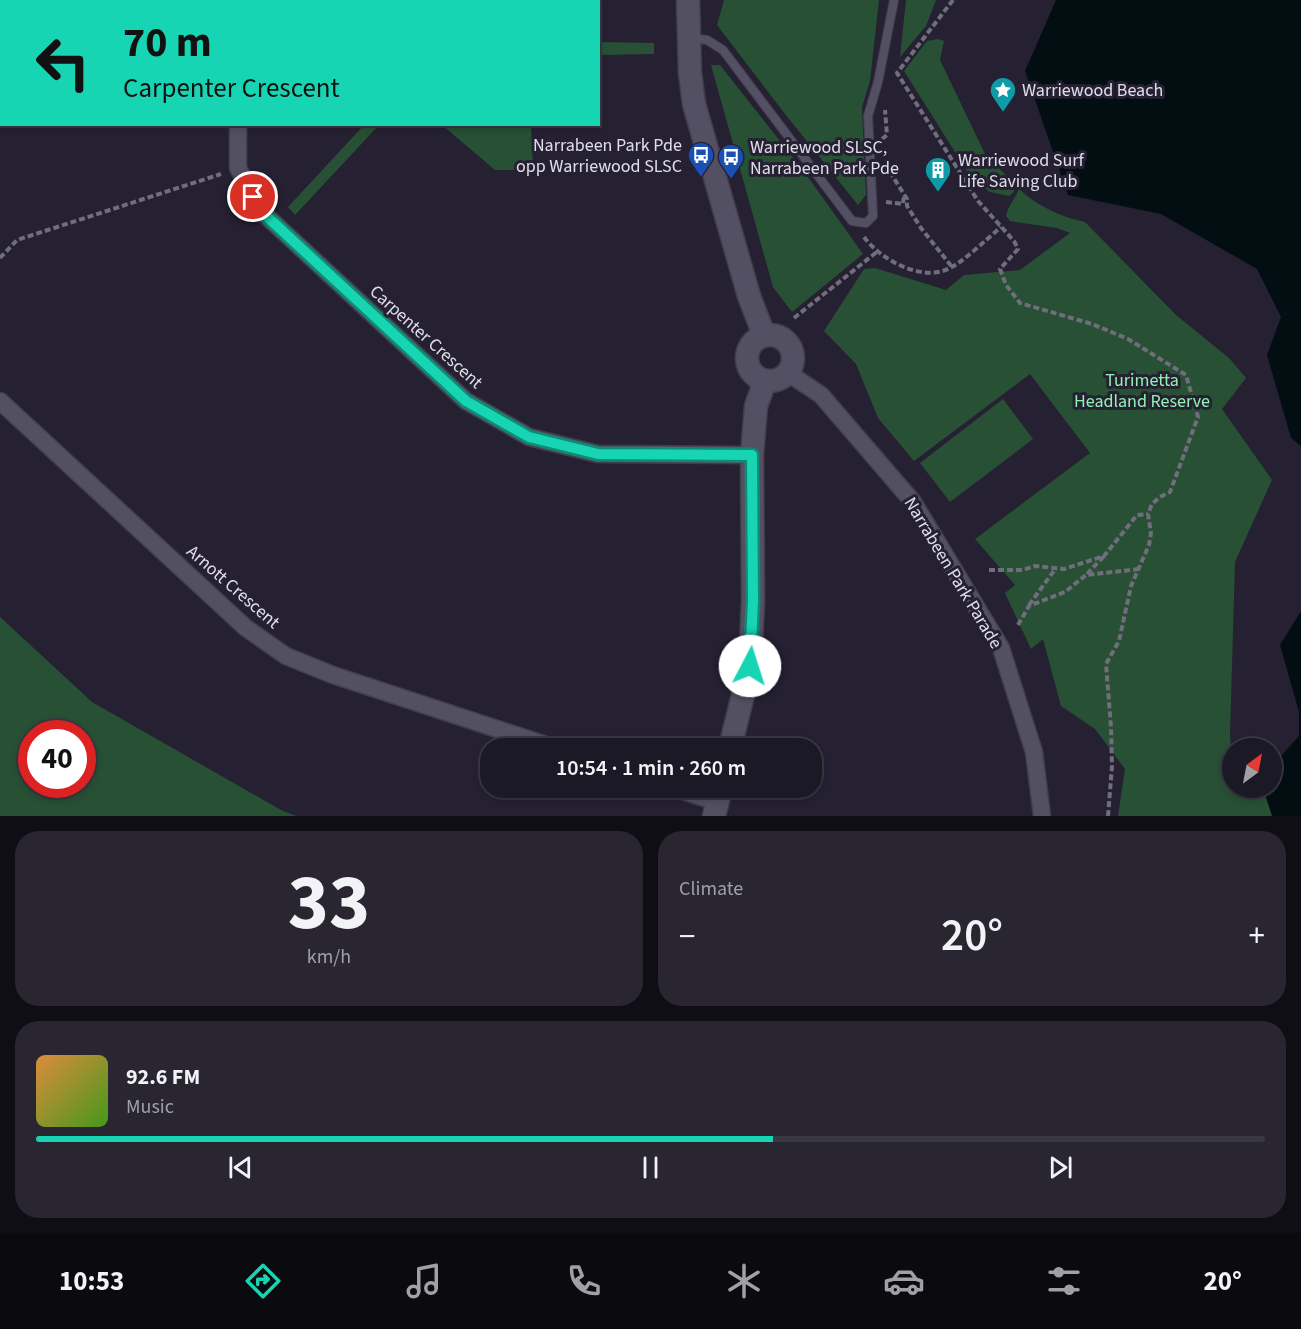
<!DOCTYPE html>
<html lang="en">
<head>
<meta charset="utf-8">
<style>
	:root { --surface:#1c1926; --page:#292632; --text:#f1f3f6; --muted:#a0a0a7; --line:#3a3843; --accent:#17d5b2 }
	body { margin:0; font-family:"Source Sans 3",sans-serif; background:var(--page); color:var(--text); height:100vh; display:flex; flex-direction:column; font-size:22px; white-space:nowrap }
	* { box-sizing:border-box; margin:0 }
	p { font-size:20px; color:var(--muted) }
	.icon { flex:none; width:33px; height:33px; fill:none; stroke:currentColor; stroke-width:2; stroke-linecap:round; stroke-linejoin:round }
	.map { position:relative; height:816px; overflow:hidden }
	.panel { display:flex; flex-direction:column; gap:15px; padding:15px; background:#0f0e15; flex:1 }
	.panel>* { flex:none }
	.top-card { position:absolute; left:0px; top:0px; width:600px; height:126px; box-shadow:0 3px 9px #0003,0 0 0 2px var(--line); background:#17d5b2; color:#111; overflow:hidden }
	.needle { width:39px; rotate:32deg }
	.controls { position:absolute; left:1222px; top:738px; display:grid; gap:12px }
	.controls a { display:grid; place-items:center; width:60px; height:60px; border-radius:50%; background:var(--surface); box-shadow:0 3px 9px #0003,0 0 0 2px var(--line); font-size:30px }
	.speed { position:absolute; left:18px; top:720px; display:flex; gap:12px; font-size:30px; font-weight:700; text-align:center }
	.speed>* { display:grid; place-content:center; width:78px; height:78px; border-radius:50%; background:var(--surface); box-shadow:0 3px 9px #0003,0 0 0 2px var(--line); line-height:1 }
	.speed .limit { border:9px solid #d22; background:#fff; color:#111 }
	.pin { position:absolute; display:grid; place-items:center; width:51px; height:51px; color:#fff; margin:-26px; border:3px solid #fff; border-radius:50%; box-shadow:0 2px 6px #0007 }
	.me { position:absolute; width:66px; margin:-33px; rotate:5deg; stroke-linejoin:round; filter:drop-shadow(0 0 4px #0008) }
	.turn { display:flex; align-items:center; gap:21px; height:126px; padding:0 24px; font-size:27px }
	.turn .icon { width:78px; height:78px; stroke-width:2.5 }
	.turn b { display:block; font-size:42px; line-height:51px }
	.big { font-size:45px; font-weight:600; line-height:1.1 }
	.panel .widget { flex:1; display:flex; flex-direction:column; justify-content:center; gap:9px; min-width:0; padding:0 21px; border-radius:24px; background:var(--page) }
	.panel .dial { align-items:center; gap:0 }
	.dial b { font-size:78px; line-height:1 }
	.song { display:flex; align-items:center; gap:18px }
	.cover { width:72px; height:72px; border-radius:9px; background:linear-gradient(135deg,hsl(30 70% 55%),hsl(100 70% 35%)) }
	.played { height:6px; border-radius:3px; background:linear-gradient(90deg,var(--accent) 60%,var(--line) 60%) }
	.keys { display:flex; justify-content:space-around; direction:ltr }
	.heat { display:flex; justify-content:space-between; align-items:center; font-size:33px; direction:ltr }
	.panel .tiles { flex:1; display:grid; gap:15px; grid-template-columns:1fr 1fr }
	.widget:last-child { grid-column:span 2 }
	.trip { position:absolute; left:480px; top:738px; width:342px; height:60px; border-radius:24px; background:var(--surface); box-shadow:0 3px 9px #0003,0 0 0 2px var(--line); font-weight:600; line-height:60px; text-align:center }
	.tabs { display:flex; height:96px; justify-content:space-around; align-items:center; background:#0b0a0f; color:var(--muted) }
	.tabs .icon { width:42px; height:42px }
	.tabs .current { color:var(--accent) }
	.tabs b { font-size:27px; color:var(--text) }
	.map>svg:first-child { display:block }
	.green { fill:#285034; fill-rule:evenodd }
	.water { fill:#030e13 }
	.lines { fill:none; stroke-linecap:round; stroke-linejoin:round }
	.lane-casing { stroke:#403d4c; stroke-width:10 }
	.street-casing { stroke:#403d4c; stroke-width:19 }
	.secondary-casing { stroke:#403d4c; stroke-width:25 }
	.path { stroke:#706d7d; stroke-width:4; stroke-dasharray:6 3; stroke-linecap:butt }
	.lane { stroke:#545064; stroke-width:8 }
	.street { stroke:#545064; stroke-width:16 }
	.secondary { stroke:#545064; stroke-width:22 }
	.route-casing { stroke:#0f8a74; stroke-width:15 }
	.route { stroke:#17d5b2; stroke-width:10 }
	.labels { text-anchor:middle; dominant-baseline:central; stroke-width:6; stroke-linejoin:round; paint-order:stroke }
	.poi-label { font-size:18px; fill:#e0ddea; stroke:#252133; text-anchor:start }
	.street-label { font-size:18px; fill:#e0ddea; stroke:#252133 }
	.park-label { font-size:18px; fill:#90f3ad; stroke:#252133 }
</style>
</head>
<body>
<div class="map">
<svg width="1301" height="816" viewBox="0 0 1301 816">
	<rect width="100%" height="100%" fill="#252133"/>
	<!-- green -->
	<path class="green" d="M724,0H879L870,81L862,107L866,195L858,205L785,114L717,25Z
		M906,0H936L926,26L900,57Z
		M938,39L944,41L940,60L986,156L1014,183V192L1009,196L990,192L972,179L904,71L927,41Z
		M599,42L654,43V54L599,55Z
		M711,65H720L803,170L863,254L792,312L773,287Z
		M365,124L379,125L295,215L288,207Z
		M442,125H531L533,170H495Z
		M1019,189C1037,206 1061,217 1085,222L1176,315L1229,358L1246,378L1222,409L1272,480L1235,562L1230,735L1233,788H1269L1274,816H1118L1125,769L1095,729L1061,706L1043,639L1031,649L1005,593L1015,585L975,539L1090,453L1030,374L914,461L878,418L856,364L824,331L864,269L875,268L946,290L964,275L1020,270L1070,233L1057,228L1010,221L1006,216C1008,205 1015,200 1019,189Z
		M1003,399L1033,439L950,502L920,463Z
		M0,617L92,702L281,810L296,816H0ZM32,734H82V784H32Z"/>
	<!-- water -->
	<path class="water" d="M1056,0H1301V446L1291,438L1267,355L1281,317L1257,269L1161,214L1068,195L1025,71Z
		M1301,611V816H1272L1263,788H1272V766L1299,736V712L1280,645Z"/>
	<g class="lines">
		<!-- lane casing -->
		<g class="lane-casing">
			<path id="lane" d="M692,38L707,40L723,50L852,221L866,223L873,216L868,116L878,82L894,0"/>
		</g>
		<!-- street casing -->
		<g class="street-casing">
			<path id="street" d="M285,2V0
				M238,124V168L261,211L466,401L529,437L598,454L752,455
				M788,373L821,395L913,502L1001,648L1034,752L1042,816
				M0,401L246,628L286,656L333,675L555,748
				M673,788L717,802"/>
		</g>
		<!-- secondary casing -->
		<g class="secondary-casing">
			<path id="secondary" d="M688,0L690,73L694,104L749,296L764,335
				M747 358a23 23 0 1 1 46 0a23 23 0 1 1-46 0Z
				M730,748L750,666L753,601L752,455L756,406L765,381
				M714,816L721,788"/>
		</g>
		<!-- path -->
		<path class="path" d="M953,0L897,73L978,201L1014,241L1018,249L1000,269L1006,285L1020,303L1092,324L1128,339L1186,375L1198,417L1170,492L1160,497L1152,504L1148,514L1151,533L1149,545L1131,586L1119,641L1106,664L1111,727L1112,766L1108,816
			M882,139L887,135L885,110
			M885,164L907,199V206L921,228L952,267
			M886,202L903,204L904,196
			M864,237C880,259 922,283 950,268C964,261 987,239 1001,227
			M0,258L17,240L221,174
			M794,318L878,251
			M989,570H1023L1035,566L1064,569L1104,556L1137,515L1148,514
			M1087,574L1104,556
			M1029,605L1056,568
			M1018,625L1029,606L1065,592L1086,575L1139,569"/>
		<!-- lane -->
		<use href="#lane" class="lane"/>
		<!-- street -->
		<use href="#street" class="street"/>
		<!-- secondary -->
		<use href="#secondary" class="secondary"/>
	</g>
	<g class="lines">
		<!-- route casing -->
		<g class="route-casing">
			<path id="route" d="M253,197L261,211L466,401L529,437L598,454L752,455L753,601L750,666"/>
		</g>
		<!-- route -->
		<use href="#route" class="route"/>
	</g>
	<!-- icons -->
	<defs>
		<g id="sight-pin" transform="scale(1.35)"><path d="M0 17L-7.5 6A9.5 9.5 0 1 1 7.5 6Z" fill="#0f9aa8" stroke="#252133"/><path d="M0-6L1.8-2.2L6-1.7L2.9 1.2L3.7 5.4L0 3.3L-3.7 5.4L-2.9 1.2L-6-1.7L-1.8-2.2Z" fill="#fff"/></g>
		<g id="bus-pin" transform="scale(1.35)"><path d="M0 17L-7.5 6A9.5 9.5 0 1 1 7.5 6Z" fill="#1a4fb4" stroke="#252133"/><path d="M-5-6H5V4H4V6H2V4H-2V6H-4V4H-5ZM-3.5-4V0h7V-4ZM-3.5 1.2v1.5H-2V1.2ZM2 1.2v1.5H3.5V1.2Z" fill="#fff"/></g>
		<g id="building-pin" transform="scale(1.35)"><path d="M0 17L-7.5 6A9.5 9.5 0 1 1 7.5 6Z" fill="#0f9aa8" stroke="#252133"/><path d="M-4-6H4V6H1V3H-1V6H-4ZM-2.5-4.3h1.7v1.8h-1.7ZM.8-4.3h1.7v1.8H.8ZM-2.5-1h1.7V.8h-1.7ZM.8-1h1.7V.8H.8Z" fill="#fff"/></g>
	</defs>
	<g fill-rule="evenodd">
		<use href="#sight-pin" x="1003" y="90"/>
		<use href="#bus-pin" x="701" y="155"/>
		<use href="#bus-pin" x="731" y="157"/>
		<use href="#building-pin" x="938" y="170"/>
	</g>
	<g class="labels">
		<!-- poi labels -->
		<g class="poi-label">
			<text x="1022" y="90">Warriewood Beach</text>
			<text x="682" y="145" text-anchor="end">Narrabeen Park Pde<tspan x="682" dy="21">opp Warriewood SLSC</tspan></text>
			<text x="750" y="147">Warriewood SLSC,<tspan x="750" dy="21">Narrabeen Park Pde</tspan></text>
			<text x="958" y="160">Warriewood Surf<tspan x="958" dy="21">Life Saving Club</tspan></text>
		</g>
		<!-- street labels -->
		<g class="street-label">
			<text transform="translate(426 337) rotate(42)">Carpenter Crescent</text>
			<text transform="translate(953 573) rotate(59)">Narrabeen Park Parade</text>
			<text transform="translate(233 587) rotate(41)">Arnott Crescent</text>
		</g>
		<!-- park labels -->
		<g class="park-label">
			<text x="1142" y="380">Turimetta<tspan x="1142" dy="21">Headland Reserve</tspan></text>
		</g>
	</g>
</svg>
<div class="controls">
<a><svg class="needle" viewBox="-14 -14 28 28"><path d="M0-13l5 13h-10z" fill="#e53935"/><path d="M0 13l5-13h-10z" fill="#a0a0a7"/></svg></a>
</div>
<div class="speed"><div class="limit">40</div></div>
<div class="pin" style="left:253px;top:197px;background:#d93025"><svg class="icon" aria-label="arrive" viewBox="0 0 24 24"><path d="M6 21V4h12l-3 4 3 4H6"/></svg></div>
<svg class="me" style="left:750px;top:666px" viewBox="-20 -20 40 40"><circle r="19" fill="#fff"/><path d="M0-13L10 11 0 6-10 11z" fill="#17d5b2"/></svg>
<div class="trip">10:54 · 1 min · 260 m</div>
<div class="top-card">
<div class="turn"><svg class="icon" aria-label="left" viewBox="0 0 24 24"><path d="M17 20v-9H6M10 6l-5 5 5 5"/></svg><div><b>70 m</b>Carpenter Crescent</div></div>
</div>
</div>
<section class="panel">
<div class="tiles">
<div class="widget dial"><b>33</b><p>km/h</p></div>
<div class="widget"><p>Climate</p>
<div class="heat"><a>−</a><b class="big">20°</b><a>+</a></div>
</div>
<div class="widget">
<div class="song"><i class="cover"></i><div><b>92.6 FM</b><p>Music</p></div></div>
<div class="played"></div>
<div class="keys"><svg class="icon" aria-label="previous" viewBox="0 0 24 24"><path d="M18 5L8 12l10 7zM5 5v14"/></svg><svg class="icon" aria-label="pause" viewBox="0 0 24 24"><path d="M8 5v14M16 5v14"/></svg><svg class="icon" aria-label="next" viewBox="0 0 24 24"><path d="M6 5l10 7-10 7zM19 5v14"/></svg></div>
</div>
</div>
</section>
<nav class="tabs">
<b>10:53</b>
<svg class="icon current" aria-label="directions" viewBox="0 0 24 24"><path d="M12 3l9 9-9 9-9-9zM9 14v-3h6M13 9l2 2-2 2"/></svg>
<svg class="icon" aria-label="music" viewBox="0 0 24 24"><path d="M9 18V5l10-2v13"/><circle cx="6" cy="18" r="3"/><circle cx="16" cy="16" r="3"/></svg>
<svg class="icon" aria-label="phone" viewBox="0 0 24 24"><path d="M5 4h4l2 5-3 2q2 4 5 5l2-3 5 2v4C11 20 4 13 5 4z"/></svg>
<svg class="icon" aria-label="climate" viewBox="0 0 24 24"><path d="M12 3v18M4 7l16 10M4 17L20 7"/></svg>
<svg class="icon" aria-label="car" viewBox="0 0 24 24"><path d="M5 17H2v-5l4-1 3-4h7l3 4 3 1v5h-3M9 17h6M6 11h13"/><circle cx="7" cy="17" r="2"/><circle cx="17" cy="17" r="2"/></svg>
<svg class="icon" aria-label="filters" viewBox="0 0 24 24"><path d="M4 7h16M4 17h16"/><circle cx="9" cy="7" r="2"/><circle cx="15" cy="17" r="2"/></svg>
<b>20°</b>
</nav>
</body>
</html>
